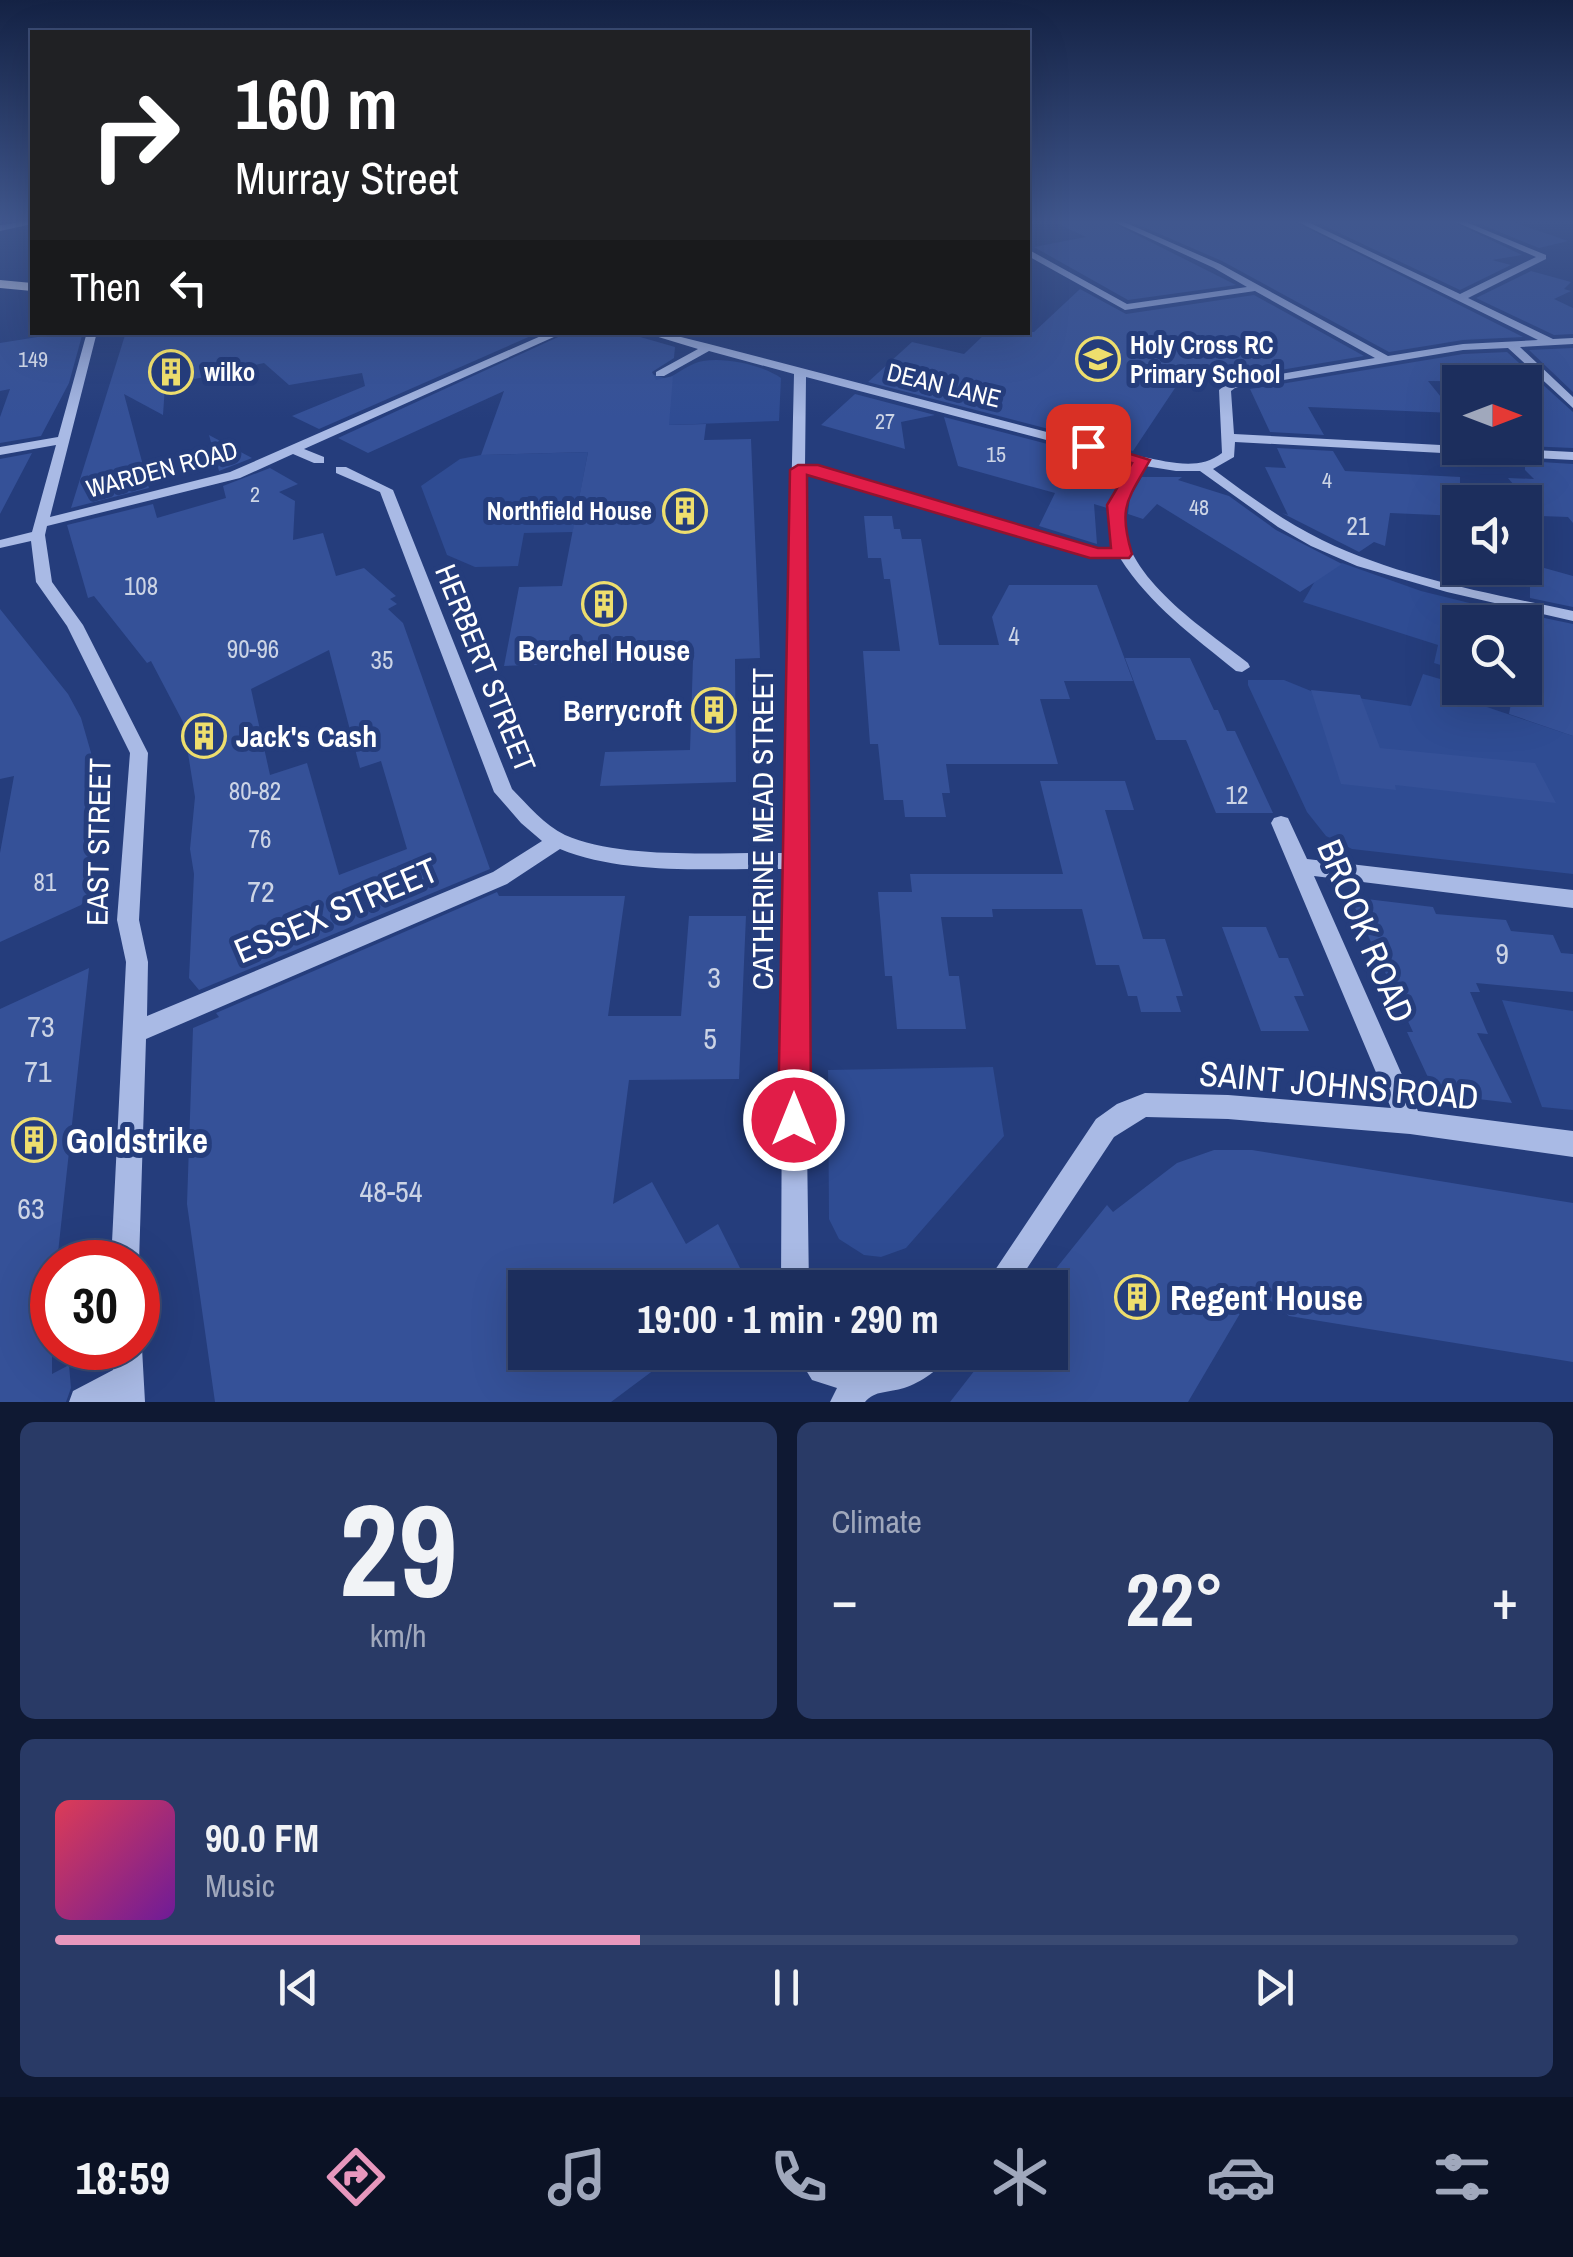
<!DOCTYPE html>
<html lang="en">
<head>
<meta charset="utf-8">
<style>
	:root { --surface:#1c2e5d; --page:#293a66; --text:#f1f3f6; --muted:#a0a8bc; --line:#3a4a72; --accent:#e797bd }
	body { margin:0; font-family:"Archivo Narrow",sans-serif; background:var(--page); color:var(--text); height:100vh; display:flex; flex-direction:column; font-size:38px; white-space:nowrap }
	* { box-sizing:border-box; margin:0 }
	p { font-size:32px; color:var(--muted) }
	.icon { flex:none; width:55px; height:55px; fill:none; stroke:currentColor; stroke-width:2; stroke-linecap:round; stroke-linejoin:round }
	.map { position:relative; height:1402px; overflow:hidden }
	.side { display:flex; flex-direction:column; gap:20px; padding:20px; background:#0f1933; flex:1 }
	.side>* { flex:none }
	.guide { position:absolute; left:30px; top:30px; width:1000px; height:305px; border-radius:0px; box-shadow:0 10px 40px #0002,0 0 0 2px var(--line); background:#202124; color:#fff; overflow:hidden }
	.needle { width:65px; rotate:90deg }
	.controls { position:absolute; left:1442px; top:365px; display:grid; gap:20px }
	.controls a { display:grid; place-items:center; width:100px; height:100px; border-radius:0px; background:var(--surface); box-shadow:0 10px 40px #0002,0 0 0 2px var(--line); font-size:50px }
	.speed { position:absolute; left:30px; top:1240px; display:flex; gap:20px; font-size:50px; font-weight:700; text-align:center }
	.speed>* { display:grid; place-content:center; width:130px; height:130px; border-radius:50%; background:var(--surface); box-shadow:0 10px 40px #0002,0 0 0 2px var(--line); line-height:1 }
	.speed .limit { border:15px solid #d22; background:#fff; color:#111 }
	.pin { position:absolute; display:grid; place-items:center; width:85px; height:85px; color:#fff; margin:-42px; border-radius:20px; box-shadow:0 5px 15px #0006 }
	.me { position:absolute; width:110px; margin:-55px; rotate:0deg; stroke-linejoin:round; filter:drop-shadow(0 0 8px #0008) }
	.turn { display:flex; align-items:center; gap:35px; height:210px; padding:0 40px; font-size:45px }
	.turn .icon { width:130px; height:130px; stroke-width:2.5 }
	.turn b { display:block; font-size:70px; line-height:85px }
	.then { display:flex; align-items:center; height:95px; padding:0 40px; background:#0003; gap:20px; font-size:38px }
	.big { font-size:75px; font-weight:700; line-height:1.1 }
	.side .card { flex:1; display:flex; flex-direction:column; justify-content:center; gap:15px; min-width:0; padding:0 35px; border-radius:15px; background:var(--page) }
	.side .dial { align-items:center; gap:0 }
	.dial b { font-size:130px; line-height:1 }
	.song { display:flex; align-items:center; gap:30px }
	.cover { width:120px; height:120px; border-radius:15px; background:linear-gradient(135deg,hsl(350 70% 55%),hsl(280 70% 35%)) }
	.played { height:10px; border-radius:5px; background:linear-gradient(90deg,var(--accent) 40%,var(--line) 40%) }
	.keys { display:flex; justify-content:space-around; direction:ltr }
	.heat { display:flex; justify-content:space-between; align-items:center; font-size:55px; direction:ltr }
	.side .tiles { flex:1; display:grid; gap:20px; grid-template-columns:1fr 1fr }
	.card:last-child { grid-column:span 2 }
	.trip { position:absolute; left:508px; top:1270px; width:560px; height:100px; border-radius:0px; background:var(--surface); box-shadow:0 10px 40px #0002,0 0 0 2px var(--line); font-weight:700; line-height:100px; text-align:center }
	.dock { display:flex; height:160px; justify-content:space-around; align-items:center; background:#0b1225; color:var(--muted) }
	.dock .icon { width:70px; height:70px }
	.dock .on { color:var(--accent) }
	.dock b { font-size:45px; color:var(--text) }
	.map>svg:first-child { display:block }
	.green { fill:#2f4c93 }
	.building { fill:#355198; fill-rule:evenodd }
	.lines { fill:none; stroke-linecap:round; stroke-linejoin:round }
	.minor { fill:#a9bae5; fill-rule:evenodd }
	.major { fill:#e9edfc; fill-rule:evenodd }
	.route { fill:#e11d48; stroke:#92132f; stroke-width:2.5 }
	.labels { text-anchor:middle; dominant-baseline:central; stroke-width:10; stroke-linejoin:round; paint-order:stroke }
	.far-number-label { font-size:22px; fill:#ccd4e5 }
	.far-poi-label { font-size:25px; font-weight:bold; fill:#fff; stroke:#253d7c; text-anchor:start }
	.far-street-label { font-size:25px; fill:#fff; stroke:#253d7c }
	.number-label { font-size:25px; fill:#ccd4e5 }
	.poi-label { font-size:30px; font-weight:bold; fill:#fff; stroke:#253d7c }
	.street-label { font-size:30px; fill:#fff; stroke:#253d7c }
	.near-number-label { font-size:30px; fill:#ccd4e5 }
	.near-street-label { font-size:35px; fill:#fff; stroke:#253d7c }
	.near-poi-label { font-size:35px; font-weight:bold; fill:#fff; stroke:#253d7c; text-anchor:start }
</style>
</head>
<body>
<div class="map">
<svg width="1573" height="1402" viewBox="0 0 1573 1402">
	<rect width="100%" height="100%" fill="#253d7c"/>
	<!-- green -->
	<path class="green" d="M607,359L667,379C678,373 691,363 703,361C726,357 762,365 781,378L779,421L669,425Z
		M588,452L573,532L524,533L518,566L475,567L447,555L421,486L460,459L481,455Z
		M1342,563L1421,591L1530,618V645L1525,655V622H1460V671L1434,663L1438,645L1303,602L1315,581Z
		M1423,674L1478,690L1475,703L1573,736V874L1352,849L1326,836L1307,812L1248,685V680H1284L1311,691L1411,706Z
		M1502,1000L1573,1011V1110L1542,1107Z
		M993,1067L1004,1136L906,1248L881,1257L864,1255L839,1239L829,1219L828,1070Z"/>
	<!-- building -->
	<path class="building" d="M1054,222H1111L1236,285L1128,300L1034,247L1086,237Z
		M1132,222H1295L1523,337L1463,340L1389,352L1222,261Z
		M1316,222H1453L1522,255L1492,260L1511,265L1460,290Z
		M1475,222H1513L1568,241L1539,248Z
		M1531,271L1571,282L1564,289L1571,291L1554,299L1573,308V334L1554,335L1476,298Z
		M1080,289L1126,314L1254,295L1364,356L1244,376L1242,373L1181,379L1133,451L868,382L912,342L964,354L987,332H1034Z
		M69,332H83L69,383L41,436L0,443V417L10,389L0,391V343Z
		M126,332H540L319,429L292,416L365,386L362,373L289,385L264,363L165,386L163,415L124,394L149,488L71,508Z
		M569,332H623L675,347L674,358L652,372L656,380L673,376L669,425L706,424L704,440L751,439L760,658L735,659L736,782L600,786L605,752L690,750L693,660L504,666L519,587L562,586L588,452L481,455L504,391L368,453L338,438Z
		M1573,348V392L1529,350Z
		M1507,352L1573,412V448L1525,446V382L1428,381L1454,413L1308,407L1324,435L1270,432L1250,389L1463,354Z
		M855,394L935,415L901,422L905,449L821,425Z
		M944,417L1124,464L1116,477H1120L1107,508L1094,504L1097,544L1039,526L1055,493L958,466Z
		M209,435L252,458L219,471Z
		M1277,448L1333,451L1345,471L1460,477V516L1390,513L1385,546L1374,542L1359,552L1282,513L1288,515L1265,467L1286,468Z
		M32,453L0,514V459Z
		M1525,461L1573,464V523L1568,517L1540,516L1508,478L1534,479L1525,470Z
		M270,468L298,484L279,492L295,501L293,540L323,533L336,576L364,568L396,596L390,599L397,604L388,609L403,623L490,869L199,990L189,978L194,874L190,849L195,797L183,722L151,661L147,663L94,596L88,598L67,525L153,504L157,518L226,498L223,486ZM329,650L360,768L381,761L407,849L339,875L307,763L270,775L251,689Z
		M1142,477H1182L1178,480L1229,496L1276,530L1342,564L1300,592L1157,504L1143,519L1128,514L1130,497Z
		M864,516H892L894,529H900L902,539H921L939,645H999L992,617L1009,585H1097L1133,681H1064L1070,699H1040L1058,764H946L950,793H942L946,817H905L903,800H884L878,744H870L863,651H900L890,579H884L881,558H868Z
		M1530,564L1573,576V607L1530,598Z
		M0,609L68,694L81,718L94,763L101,762L87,898L81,905L0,942V853L14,776L0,779Z
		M1530,615L1573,624V736L1509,714L1514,688H1530Z
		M1125,658H1190L1214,710H1218L1227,731H1235L1273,813H1216L1186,740H1156Z
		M1311,690L1360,695L1380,748L1535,763L1556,803L1395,785L1396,790L1341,784Z
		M1040,781H1125L1134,810H1105L1143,939H1165L1183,996H1176L1181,1012H1141L1137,996H1128L1119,965H1096L1082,909H992L993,917H941L949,976H959L966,1029H897L892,976H885L878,892H912L910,874H1063Z
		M497,892L499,896H625L608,1016H681L689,916H746L739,1079L629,1080L613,1204L652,1182L686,1244L718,1224L750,1288H525V1352H678L611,1402H215L187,1204L193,1028L219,1017L216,1013Z
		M1350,897L1433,907L1436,914L1506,920L1511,931L1553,935L1561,953L1573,954V992L1476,983L1480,992H1470L1488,1034L1477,1033L1512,1103L1444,1095L1432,1086L1407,1032H1413Z
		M1222,927H1266L1279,958H1288L1304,996H1294L1309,1031H1261Z
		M89,968L57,1262H52V1374L69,1365L71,1388L66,1402H0V1009Z
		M1214,1150H1252L1573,1203V1362L1289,1316L1255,1288L1188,1402H950L989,1352H1050V1276L1107,1205L1113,1212L1177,1163Z"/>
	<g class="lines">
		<!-- minor -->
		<path class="minor" d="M21,222H32V224L0,231V225Z
			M1114,222H1124L1220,264L1388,356L1463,344L1538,340L1298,222H1308L1460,294L1536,257L1456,222H1466L1546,255V259L1468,298L1553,339L1573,338V344L1520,347L1573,397V408L1508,348L1463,350L1235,388L1231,391L1234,434L1573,452V460L1235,442L1234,457L1213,469C1248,495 1283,521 1322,540C1401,578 1488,593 1573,611V621L1447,592L1357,566L1311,546L1278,527L1200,471H1176L1145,466C1137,478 1126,491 1124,506C1113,572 1204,628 1248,663L1250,667L1242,672L1236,671C1193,636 1150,605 1120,558L1091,557L818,475L805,474L803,856L809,1288H781L783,869C713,868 626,876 560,849L507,884L146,1039L139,1262L138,1266V1262H111L126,962L117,920L130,753L67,626L36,582L31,541L0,548V540L32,532L56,445L0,455V447L58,437L87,332H97L50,517L230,472L550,332H565L304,449L324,457V463H314L293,454L240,478L47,526L45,535L52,582L83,625L148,753L139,920L148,962L147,1016L493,872L542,841L521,823L494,792L380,492L336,473V467H346L393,490L512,789C528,805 544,825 565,835C620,860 722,852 783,853L794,374L709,351L664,376H656V372L698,349L642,332H661L709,344L1143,457C1170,462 1199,471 1222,453L1219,390L1228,383L1375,358L1255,291L1125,310L1028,256V250L1031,251L1127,304L1247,287L1214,268ZM806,377L1134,463C1112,494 1102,511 1116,550H1097L824,468L805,466Z
			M1281,816L1288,818L1307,859L1573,890V908L1314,876L1418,1111L1573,1131V1157L1410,1134L1228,1119L1146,1117L1114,1137L1014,1288H983L1096,1119L1117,1104L1145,1093L1228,1095L1391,1108L1271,823L1274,818Z
			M138,1338L142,1348L145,1402H69L73,1391L113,1370L112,1348H138Z
			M795,1352H829L832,1357L863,1366L896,1360L907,1352H950C943,1368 920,1383 904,1388C889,1393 875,1390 865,1402H830L837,1388L812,1380Z"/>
		<!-- major -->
		<path class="major" d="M0,280L32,283V291L0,288Z"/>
	</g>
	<!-- sky -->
	<linearGradient id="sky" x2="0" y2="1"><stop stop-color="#142244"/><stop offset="0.53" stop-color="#40578e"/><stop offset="1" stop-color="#40578e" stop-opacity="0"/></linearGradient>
	<rect width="1573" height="418" fill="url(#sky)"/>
	<!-- route -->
	<path class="route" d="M1088,441L1150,460C1127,501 1118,507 1132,554L1129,558H1090L807,475L811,1120L806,1131L794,1136L783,1131L778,1120L790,470L798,465H818L1098,548H1111L1107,505L1132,463L1083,449L1080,446Z"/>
	<!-- icons -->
	<defs>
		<g id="school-ring" transform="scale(2.25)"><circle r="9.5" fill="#253d7c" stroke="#eede6d" stroke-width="1.5"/><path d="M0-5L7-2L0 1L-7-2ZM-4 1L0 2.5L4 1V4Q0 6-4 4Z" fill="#eede6d"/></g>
		<g id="building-ring" transform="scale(2.25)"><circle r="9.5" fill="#253d7c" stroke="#eede6d" stroke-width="1.5"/><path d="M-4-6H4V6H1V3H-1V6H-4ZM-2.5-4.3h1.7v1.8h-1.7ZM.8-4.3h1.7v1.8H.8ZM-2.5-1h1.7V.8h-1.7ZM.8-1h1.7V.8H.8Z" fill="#eede6d"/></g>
	</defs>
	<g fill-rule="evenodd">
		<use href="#school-ring" x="1098" y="359"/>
		<use href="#building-ring" x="171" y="372"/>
		<use href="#building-ring" x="685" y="511"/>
		<use href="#building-ring" x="604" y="604"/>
		<use href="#building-ring" x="714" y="710"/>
		<use href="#building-ring" x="204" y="736"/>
		<use href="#building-ring" x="34" y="1140"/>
		<use href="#building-ring" x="1137" y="1297"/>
	</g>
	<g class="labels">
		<!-- far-number labels -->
		<g class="far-number-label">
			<text x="33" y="359">149</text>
			<text x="885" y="421">27</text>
			<text x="996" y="454">15</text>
			<text x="1327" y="480">4</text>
			<text x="255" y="494">2</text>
			<text x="1199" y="507">48</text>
		</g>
		<!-- far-poi labels -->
		<g class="far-poi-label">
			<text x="1130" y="345">Holy Cross RC<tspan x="1130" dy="29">Primary School</tspan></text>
			<text x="204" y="372">wilko</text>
			<text x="652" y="511" text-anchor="end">Northfield House</text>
		</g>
		<!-- far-street labels -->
		<g class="far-street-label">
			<text transform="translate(944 385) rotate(14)">DEAN LANE</text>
			<text transform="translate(162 469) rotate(-15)">WARDEN ROAD</text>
		</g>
		<!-- number labels -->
		<g class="number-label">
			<text x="1358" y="526">21</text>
			<text x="141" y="586">108</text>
			<text x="1014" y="636">4</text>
			<text x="253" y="649">90-96</text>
			<text x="382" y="660">35</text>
			<text x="255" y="791">80-82</text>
			<text x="1237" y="795">12</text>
			<text x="260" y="839">76</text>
			<text x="45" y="882">81</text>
		</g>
		<!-- poi labels -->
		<g class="poi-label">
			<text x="604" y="650">Berchel House</text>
			<text x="682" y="710" text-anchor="end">Berrycroft</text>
			<text x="236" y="736" text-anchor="start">Jack's Cash</text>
		</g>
		<!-- street labels -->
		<g class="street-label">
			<text transform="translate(486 668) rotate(68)">HERBERT STREET</text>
			<text transform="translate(762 829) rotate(-90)">CATHERINE MEAD STREET</text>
			<text transform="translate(98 842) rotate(-89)">EAST STREET</text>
		</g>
		<!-- near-number labels -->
		<g class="near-number-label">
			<text x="261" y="891">72</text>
			<text x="1502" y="953">9</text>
			<text x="714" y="977">3</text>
			<text x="41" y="1026">73</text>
			<text x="710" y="1038">5</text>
			<text x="38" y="1071">71</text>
			<text x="391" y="1191">48-54</text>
			<text x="31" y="1208">63</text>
		</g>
		<!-- near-street labels -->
		<g class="near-street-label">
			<text transform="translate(336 910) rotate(-23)">ESSEX STREET</text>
			<text transform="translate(1366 931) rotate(67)">BROOK ROAD</text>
			<text transform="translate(1339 1085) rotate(5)">SAINT JOHNS ROAD</text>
		</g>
		<!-- near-poi labels -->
		<g class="near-poi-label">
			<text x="66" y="1140">Goldstrike</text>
			<text x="1170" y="1297">Regent House</text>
		</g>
	</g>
</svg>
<div class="controls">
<a><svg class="needle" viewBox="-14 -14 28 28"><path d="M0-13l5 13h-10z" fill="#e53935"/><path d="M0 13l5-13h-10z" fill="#a0a8bc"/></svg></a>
<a><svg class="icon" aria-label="sound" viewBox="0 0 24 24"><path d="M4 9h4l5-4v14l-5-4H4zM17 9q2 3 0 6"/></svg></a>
<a><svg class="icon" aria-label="search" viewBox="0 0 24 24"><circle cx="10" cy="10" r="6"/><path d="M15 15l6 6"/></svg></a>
</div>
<div class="speed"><div class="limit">30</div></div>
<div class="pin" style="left:1088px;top:446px;background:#d93025"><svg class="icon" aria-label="arrive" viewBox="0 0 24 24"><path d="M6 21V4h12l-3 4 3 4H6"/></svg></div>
<svg class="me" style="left:794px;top:1120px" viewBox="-20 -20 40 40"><circle r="17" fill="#e11d48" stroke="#fff" stroke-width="3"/><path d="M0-11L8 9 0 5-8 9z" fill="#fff"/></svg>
<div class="trip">19:00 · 1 min · 290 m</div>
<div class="guide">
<div class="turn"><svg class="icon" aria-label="right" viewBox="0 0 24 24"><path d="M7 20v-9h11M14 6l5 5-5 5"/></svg><div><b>160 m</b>Murray Street</div></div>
<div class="then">Then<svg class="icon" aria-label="left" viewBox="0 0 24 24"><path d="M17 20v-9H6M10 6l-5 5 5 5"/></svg></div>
</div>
</div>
<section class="side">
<div class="tiles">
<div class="card dial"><b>29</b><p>km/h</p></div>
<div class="card"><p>Climate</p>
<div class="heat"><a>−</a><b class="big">22°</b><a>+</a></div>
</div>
<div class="card">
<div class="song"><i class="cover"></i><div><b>90.0 FM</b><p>Music</p></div></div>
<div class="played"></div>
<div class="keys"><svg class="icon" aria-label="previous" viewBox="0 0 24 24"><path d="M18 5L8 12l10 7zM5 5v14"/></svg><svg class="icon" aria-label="pause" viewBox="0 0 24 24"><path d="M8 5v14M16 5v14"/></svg><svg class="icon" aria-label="next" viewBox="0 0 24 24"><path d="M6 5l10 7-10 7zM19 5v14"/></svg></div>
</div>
</div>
</section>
<nav class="dock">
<b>18:59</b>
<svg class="icon on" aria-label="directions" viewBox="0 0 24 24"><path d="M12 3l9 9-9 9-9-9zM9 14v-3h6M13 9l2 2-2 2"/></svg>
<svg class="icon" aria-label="music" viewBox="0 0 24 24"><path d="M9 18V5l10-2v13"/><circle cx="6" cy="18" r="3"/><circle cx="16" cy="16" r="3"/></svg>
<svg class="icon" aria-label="phone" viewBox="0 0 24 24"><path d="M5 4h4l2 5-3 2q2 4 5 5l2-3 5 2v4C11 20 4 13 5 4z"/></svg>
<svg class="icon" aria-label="climate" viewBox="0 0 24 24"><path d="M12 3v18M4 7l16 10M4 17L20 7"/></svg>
<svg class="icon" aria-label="car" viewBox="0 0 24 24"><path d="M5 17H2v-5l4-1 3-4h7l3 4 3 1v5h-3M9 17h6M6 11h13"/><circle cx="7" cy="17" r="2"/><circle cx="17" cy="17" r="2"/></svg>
<svg class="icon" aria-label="filters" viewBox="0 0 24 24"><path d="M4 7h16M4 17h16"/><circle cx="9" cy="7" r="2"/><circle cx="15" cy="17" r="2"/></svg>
</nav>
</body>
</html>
